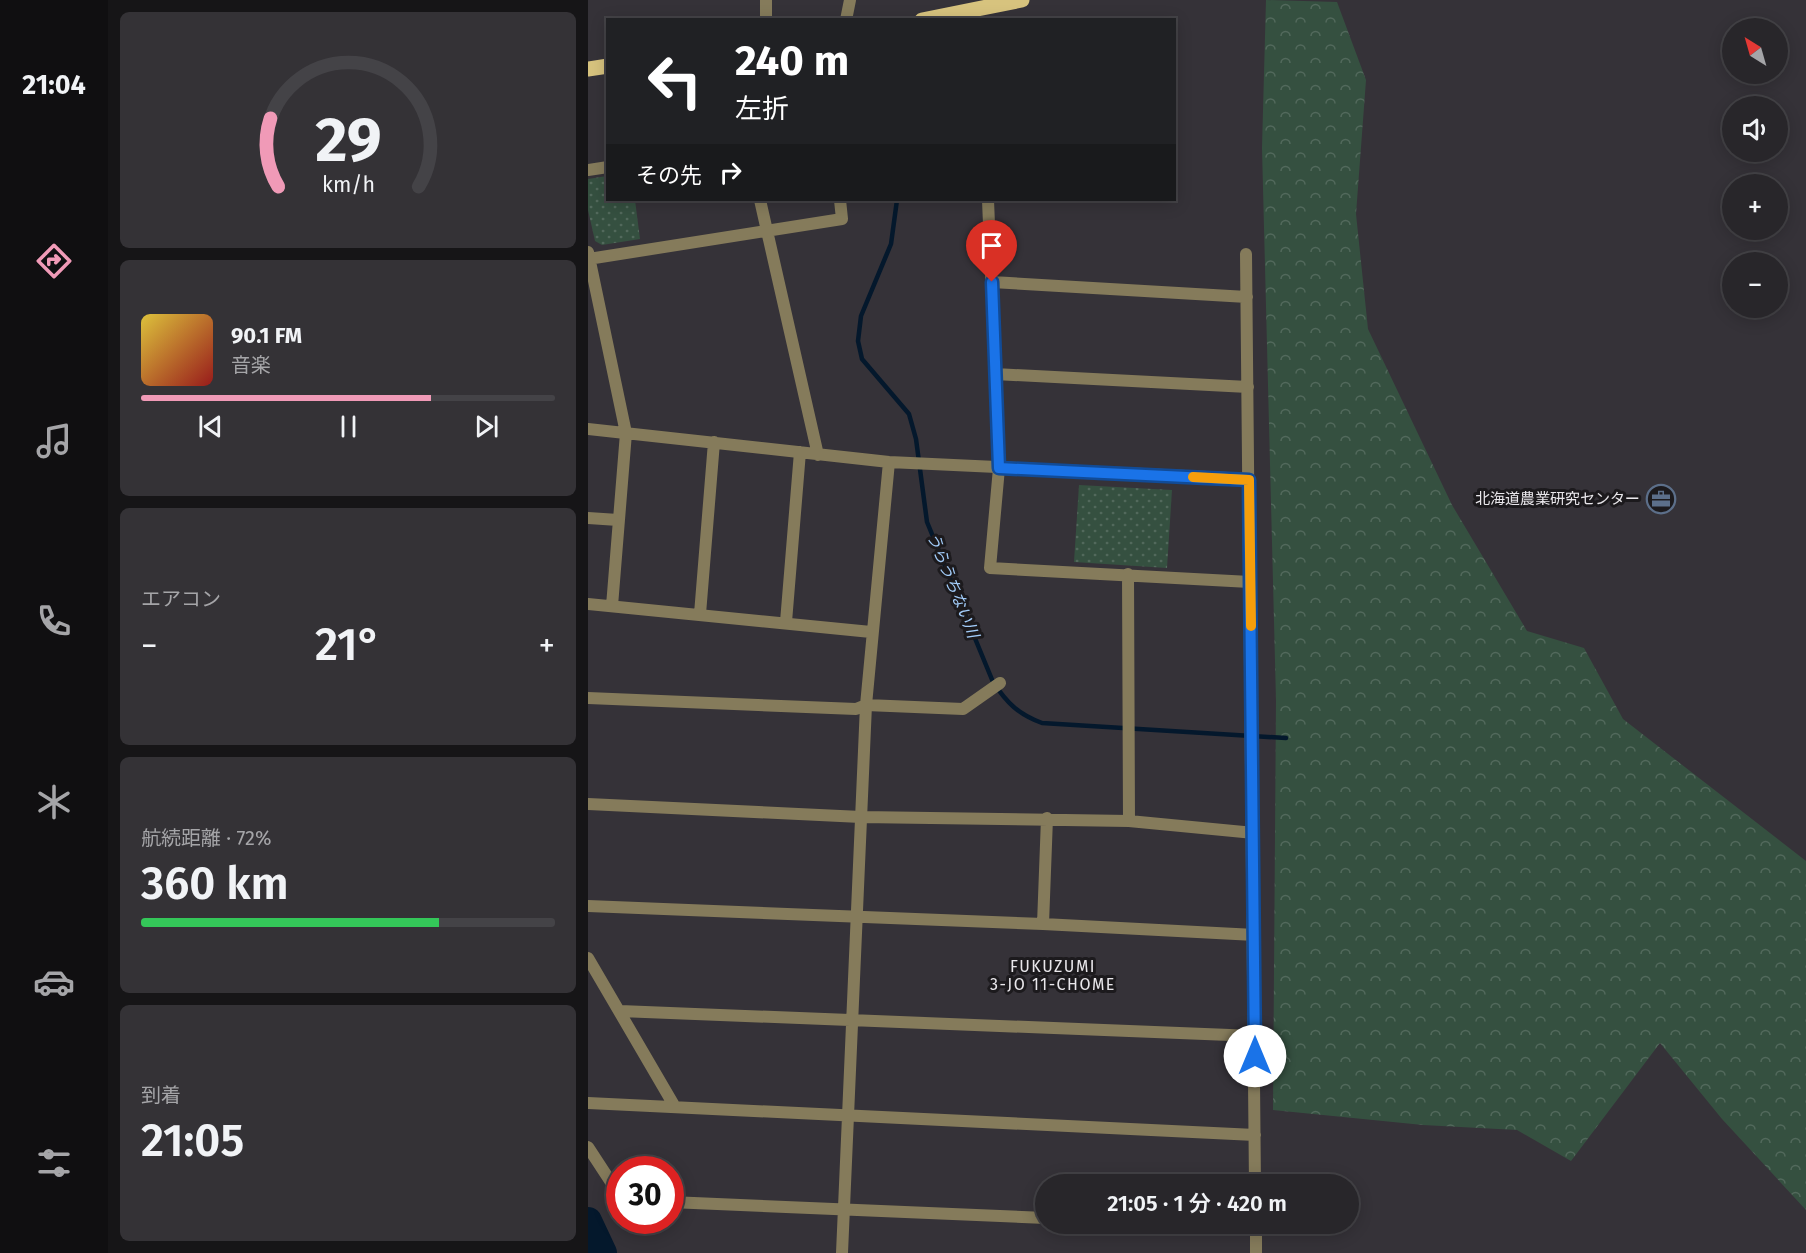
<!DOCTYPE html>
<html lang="ja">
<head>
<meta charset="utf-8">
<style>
	:root { --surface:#28262a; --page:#343236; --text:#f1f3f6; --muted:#a5a5a8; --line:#444347; --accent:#f09ab7 }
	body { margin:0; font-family:"Fira Sans","Noto Sans JP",sans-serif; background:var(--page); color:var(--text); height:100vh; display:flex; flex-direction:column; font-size:22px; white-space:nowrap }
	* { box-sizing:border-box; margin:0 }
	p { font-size:20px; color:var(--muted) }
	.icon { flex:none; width:33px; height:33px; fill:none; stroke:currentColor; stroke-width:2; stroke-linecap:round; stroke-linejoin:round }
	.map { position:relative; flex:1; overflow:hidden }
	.side { display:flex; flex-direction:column; gap:12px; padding:12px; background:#161517; width:480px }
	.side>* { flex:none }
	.top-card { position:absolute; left:18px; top:18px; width:570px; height:183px; border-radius:0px; box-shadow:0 3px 15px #0003,0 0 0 2px var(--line); background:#202124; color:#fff; overflow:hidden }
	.needle { width:39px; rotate:323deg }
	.controls { position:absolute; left:1134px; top:18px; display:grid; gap:12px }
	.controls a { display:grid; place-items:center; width:66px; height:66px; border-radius:50%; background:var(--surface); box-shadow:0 3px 15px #0003,0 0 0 2px var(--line); font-size:30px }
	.speed { position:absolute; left:18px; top:1156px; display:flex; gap:12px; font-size:30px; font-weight:700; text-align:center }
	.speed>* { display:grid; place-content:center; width:78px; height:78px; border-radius:50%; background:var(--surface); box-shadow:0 3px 15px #0003,0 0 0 2px var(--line); line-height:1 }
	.speed .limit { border:9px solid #d22; background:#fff; color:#111 }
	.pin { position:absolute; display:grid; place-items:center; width:51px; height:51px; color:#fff; margin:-62px -26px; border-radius:50% 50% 50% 0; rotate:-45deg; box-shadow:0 0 6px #0007 }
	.pin .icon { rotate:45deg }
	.me { position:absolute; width:66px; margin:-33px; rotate:0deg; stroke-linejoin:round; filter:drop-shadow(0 0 4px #0008) }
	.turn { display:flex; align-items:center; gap:21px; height:126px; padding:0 30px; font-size:27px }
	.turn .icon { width:78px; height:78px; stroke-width:2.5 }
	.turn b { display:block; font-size:42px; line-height:51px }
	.then { display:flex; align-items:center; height:57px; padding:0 30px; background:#0003; gap:12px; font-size:22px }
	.big { font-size:45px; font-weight:600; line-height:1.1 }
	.side .widget { flex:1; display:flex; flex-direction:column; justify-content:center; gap:9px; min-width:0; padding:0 21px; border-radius:9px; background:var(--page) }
	.side .dial { align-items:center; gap:0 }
	.dial svg { height:156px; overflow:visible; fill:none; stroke:var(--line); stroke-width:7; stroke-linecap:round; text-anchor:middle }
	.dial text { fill:var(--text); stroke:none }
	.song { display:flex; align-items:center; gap:18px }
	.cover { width:72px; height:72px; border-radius:9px; background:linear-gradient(135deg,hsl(50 70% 55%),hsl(0 70% 35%)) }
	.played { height:6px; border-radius:3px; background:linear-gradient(90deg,var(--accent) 70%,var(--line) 70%) }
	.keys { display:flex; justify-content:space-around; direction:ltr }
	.heat { display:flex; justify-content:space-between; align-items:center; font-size:33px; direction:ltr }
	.charge { height:9px; border-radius:4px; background:linear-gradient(90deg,#34c759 72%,var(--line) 0) }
	.trip { position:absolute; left:447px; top:1174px; width:324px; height:60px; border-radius:30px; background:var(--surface); box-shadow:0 3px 15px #0003,0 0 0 2px var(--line); font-weight:600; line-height:60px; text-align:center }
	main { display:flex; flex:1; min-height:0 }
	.tab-bar { display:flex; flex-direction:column; width:108px; justify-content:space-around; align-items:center; background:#100f11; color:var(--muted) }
	.tab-bar .icon { width:42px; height:42px }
	.tab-bar .active { color:var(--accent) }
	.tab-bar b { font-size:27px; color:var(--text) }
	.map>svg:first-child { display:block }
	.grass { fill:url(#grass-dots) }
	.forest { fill:url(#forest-crowns) }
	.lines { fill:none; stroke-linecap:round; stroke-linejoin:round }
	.stream { stroke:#04182c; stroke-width:4.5 }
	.river { stroke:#04182c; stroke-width:28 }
	.minor { stroke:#857b5b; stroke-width:12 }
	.primary { stroke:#d7c37e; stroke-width:15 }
	.route-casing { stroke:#114b97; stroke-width:15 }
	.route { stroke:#1a73e8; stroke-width:10 }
	.slow { stroke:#f59e0b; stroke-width:10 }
	.labels { text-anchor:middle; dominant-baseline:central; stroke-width:6; stroke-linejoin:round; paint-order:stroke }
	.poi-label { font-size:15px; fill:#e9e7eb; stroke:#1c1a1d; text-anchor:end }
	.water-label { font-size:16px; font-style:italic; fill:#a2ccf9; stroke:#1c1a1d }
	.neighbourhood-label { font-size:16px; letter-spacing:1.5px; fill:#e9e7eb; stroke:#1c1a1d }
</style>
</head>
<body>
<main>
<nav class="tab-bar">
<b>21:04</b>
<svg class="icon active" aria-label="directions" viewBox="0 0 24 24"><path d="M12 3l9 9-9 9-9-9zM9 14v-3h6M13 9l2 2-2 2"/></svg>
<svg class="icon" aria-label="music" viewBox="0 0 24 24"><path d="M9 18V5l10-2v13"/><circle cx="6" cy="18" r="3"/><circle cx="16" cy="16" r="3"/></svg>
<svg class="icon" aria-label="phone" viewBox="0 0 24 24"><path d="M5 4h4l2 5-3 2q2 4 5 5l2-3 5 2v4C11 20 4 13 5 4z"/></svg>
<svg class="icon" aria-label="climate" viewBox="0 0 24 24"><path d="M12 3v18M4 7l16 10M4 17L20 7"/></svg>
<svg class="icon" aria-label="car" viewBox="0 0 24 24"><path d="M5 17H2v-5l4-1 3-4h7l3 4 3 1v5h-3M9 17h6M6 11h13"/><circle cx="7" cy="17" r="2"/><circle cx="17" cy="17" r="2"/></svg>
<svg class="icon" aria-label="filters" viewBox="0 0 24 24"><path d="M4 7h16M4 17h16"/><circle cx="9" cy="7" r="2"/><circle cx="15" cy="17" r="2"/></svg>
</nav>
<section class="side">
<div class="widget dial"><svg viewBox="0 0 100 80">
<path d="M14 69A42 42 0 1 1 86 69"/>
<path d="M14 69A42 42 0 0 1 10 34" stroke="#f09ab7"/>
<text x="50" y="56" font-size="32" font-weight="700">29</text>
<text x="50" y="72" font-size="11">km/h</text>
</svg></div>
<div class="widget">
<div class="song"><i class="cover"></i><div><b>90.1 FM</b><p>音楽</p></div></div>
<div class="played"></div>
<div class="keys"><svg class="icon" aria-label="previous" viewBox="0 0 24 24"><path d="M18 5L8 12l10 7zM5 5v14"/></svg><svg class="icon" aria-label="pause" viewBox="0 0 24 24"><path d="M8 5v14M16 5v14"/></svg><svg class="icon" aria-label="next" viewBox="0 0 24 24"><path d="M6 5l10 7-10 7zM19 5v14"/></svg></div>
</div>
<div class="widget"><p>エアコン</p>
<div class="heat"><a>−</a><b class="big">21°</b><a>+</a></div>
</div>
<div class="widget"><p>航続距離 · 72%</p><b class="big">360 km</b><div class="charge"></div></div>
<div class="widget"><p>到着</p><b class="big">21:05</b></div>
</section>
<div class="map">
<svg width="1218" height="1253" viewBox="0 0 1218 1253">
	<defs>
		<pattern id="grass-dots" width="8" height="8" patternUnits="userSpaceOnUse" patternTransform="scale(1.5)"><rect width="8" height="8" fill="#355040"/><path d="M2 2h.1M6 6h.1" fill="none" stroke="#52695c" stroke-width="1.8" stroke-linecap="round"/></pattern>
		<pattern id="forest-crowns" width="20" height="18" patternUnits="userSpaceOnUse" patternTransform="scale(1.5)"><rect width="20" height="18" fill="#355040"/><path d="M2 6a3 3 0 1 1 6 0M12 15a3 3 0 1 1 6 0" fill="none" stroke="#52695c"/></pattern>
	</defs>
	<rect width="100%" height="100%" fill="#353238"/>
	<!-- grass -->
	<path class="grass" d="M19,176L20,200H47L52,239L14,245L7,241L0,210V179Z
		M491,485L584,490L579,568L486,562Z"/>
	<!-- forest -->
	<path class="forest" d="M678,0L749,2L778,80L768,214L780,329L864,505L939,631L996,648L1035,719L1218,861V1210L1134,1119L1072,1043L983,1161L929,1130L835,1125L685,1110L688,700L674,148Z"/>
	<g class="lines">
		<!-- stream -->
		<path class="stream" d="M309,200L303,244L273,316L270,341L274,359L321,414L328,439L339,522L405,682C419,703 430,714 454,723L698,738"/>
		<!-- river -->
		<path class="river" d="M0,1221L15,1253"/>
		<!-- minor -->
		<path class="minor" d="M178,0V20
			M258,20L262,0
			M0,170L20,167
			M172,200L230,455
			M400,200L411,468L402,568L662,582
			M0,252L38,433L24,606
			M658,254L667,1185
			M0,259L254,219L252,200
			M404,282L659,297
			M407,374L660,387
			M0,429L301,462L661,479
			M0,518L30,520
			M540,574L541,821
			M0,604L283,632
			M112,614L126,442
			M198,622L212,452
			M0,698L268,709L278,705L375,709L412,683
			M0,804L273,817L541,821L666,833
			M0,906L455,924L667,935
			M455,924L459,818
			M0,958L87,1107
			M32,1011L667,1036
			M0,1103L667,1135
			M0,1147L32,1196
			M82,1202L458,1218
			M624,1224L668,1226
			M254,1253L278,705L301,462
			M668,1253V1224"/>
		<!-- primary -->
		<path class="primary" d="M334,20L434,0
			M0,69L20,66"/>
	</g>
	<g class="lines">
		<!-- route casing -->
		<g class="route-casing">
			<path id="route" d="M404,282L411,468L661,480L667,1056"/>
		</g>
		<!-- route -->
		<use href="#route" class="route"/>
		<!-- slow -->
		<path class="slow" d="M605,477L661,480L663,626"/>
	</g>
	<!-- icons -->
	<defs>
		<g id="office-ring" transform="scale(1.5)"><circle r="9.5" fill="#1c1a1d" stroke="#5c6f8a" stroke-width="1.5"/><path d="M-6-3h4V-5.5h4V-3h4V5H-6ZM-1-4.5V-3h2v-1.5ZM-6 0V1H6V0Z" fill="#5c6f8a"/></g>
	</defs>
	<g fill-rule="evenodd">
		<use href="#office-ring" x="1073" y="499"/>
	</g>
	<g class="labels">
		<!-- poi labels -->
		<g class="poi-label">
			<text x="1052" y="499">北海道農業研究センター</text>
		</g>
		<!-- water labels -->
		<g class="water-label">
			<text transform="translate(365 585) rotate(68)">うらうちない川</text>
		</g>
		<!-- neighbourhood labels -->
		<g class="neighbourhood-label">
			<text x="465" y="966">FUKUZUMI<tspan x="465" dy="18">3-JO 11-CHOME</tspan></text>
		</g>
	</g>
</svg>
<div class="controls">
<a><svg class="needle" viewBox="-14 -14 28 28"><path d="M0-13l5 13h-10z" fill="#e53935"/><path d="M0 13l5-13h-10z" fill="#a5a5a8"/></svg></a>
<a><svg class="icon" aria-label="sound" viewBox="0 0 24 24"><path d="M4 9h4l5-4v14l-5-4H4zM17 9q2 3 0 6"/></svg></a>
<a>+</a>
<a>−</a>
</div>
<div class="speed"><div class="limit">30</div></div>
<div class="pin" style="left:404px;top:282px;background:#d93025"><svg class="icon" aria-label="arrive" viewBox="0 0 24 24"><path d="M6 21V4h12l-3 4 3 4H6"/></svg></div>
<svg class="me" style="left:667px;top:1056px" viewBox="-20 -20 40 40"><circle r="19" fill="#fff"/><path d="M0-13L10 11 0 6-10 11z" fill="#1a73e8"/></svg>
<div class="trip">21:05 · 1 分 · 420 m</div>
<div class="top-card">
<div class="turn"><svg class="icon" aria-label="left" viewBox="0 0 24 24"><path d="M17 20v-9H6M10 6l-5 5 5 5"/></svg><div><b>240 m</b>左折</div></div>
<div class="then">その先<svg class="icon" aria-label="right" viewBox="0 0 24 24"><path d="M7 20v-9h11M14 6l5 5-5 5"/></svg></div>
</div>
</div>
</main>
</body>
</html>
